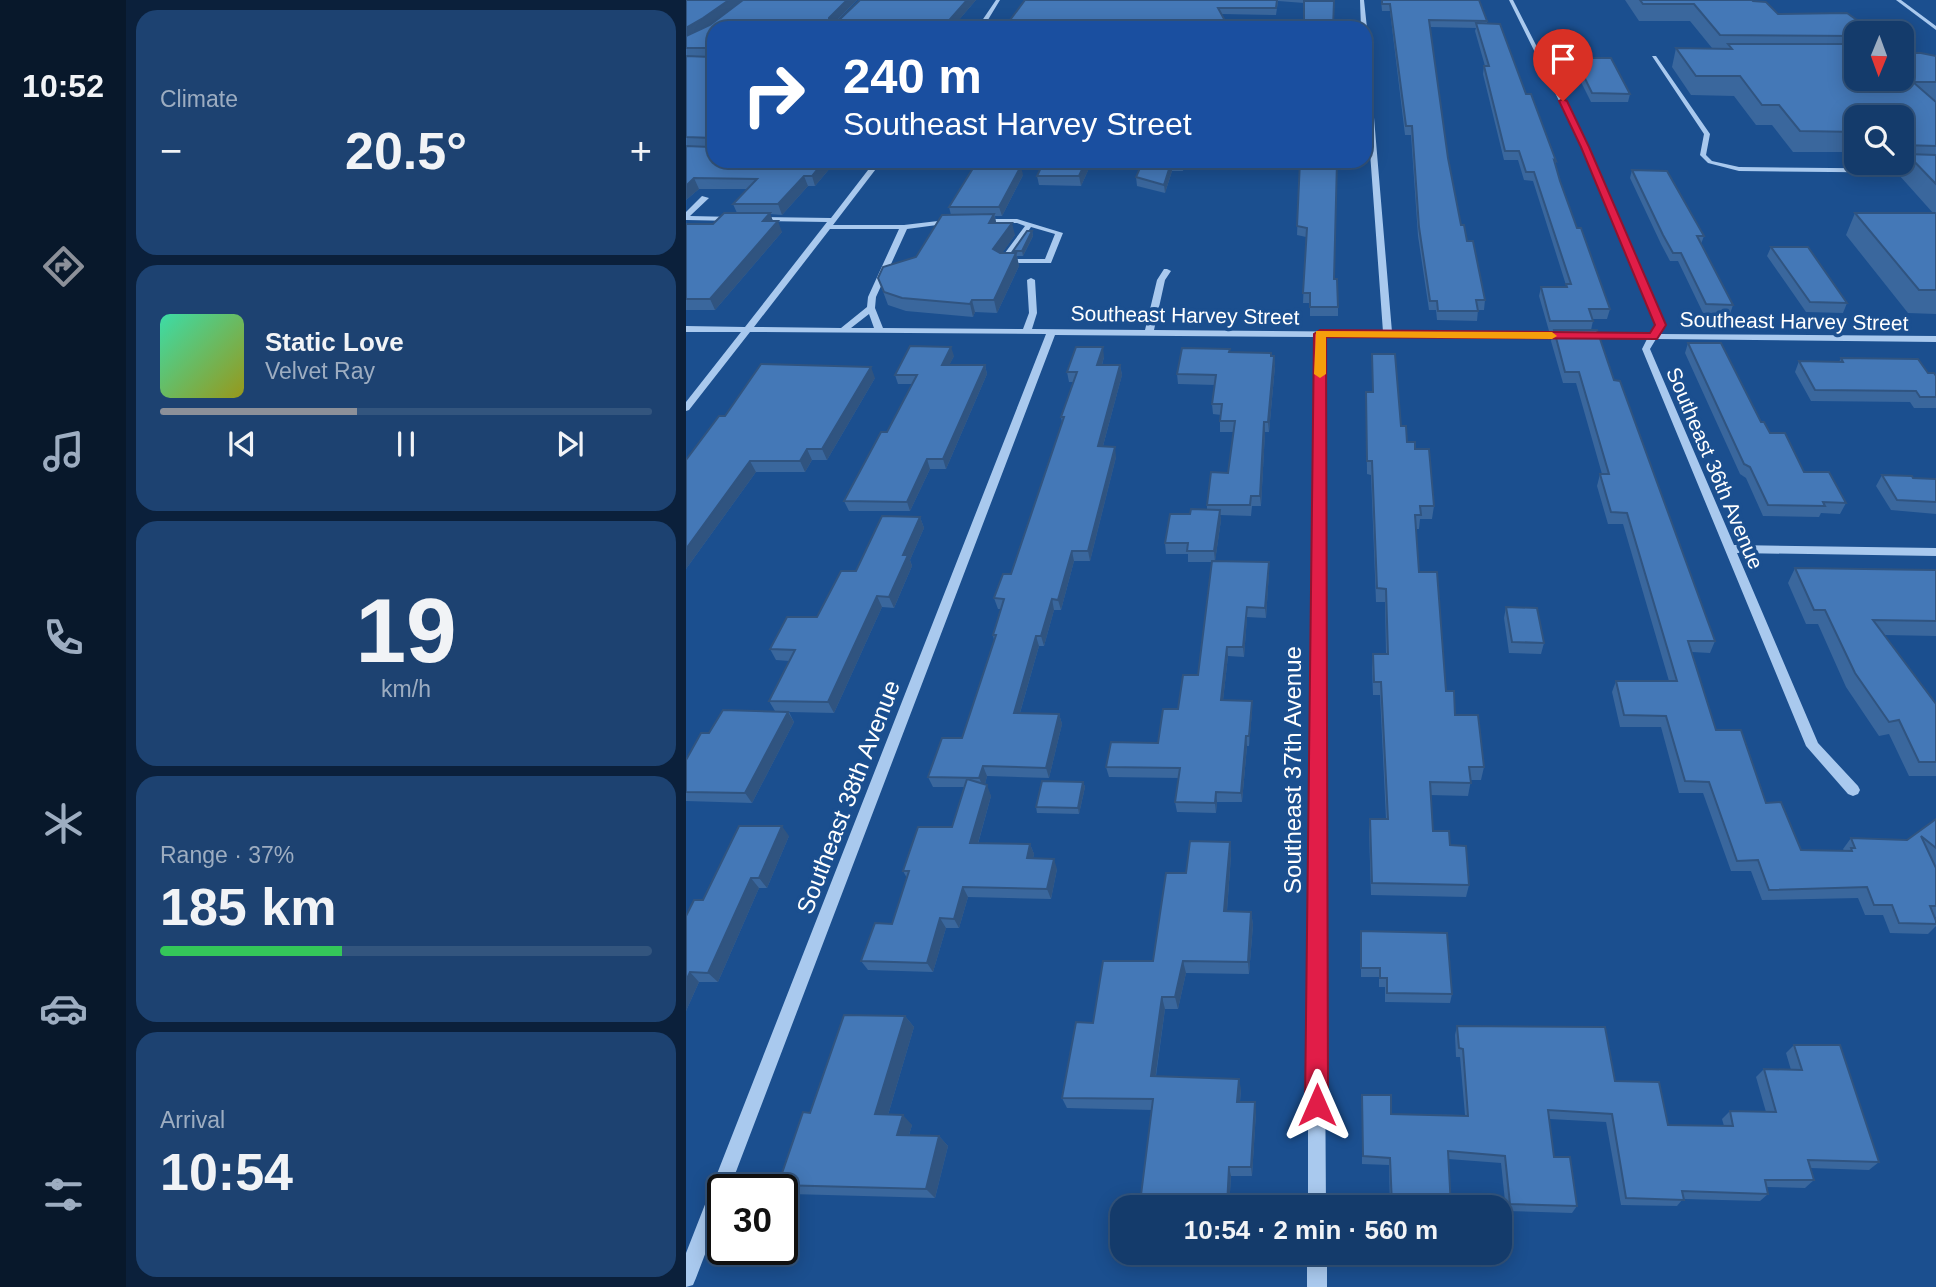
<!DOCTYPE html>
<html lang="en">
<head>
<meta charset="utf-8">
<style>
	:root { --surface:#143b6b; --page:#1d4271; --text:#f1f3f6; --muted:#9dadc1; --line:#33557e; --accent:#8c9099 }
	body { margin:0; font-family:Arial,sans-serif; background:var(--page); color:var(--text); height:100vh; display:flex; flex-direction:column; font-size:26px; white-space:nowrap }
	* { box-sizing:border-box; margin:0 }
	p { font-size:23px; color:var(--muted) }
	.icon { flex:none; width:38px; height:38px; fill:none; stroke:currentColor; stroke-width:2; stroke-linecap:round; stroke-linejoin:round }
	.map { position:relative; flex:1; overflow:hidden }
	.panel { display:flex; flex-direction:column; gap:10px; padding:10px; background:#0b203b; width:560px }
	.panel>* { flex:none }
	.hud { position:absolute; left:21px; top:21px; width:665px; height:147px; border-radius:21px; box-shadow:0 4px 18px #0003,0 0 0 2px var(--line); background:#1a4fa0; color:#fff; overflow:hidden }
	.needle { width:46px; rotate:181deg }
	.buttons { position:absolute; left:1158px; top:21px; display:grid; gap:14px }
	.buttons a { display:grid; place-items:center; width:70px; height:70px; border-radius:14px; background:var(--surface); box-shadow:0 4px 18px #0003,0 0 0 2px var(--line); font-size:35px }
	.speed { position:absolute; left:21px; top:1174px; display:flex; gap:14px; font-size:35px; font-weight:700; text-align:center }
	.speed>* { display:grid; place-content:center; width:91px; height:91px; border-radius:50%; background:var(--surface); box-shadow:0 4px 18px #0003,0 0 0 2px var(--line); line-height:1 }
	.speed .limit { border:4px solid #111; border-radius:10px; background:#fff; color:#111 }
	.pin { position:absolute; display:grid; place-items:center; width:60px; height:60px; color:#fff; margin:-72px -30px; border-radius:50% 50% 50% 0; rotate:-45deg; box-shadow:0 0 7px #0007 }
	.pin .icon { rotate:45deg }
	.me { position:absolute; width:77px; margin:-38px; rotate:0deg; stroke-linejoin:round; filter:drop-shadow(0 0 5px #0008) }
	.turn { display:flex; align-items:center; gap:24px; height:147px; padding:0 21px; font-size:32px }
	.turn .icon { width:91px; height:91px; stroke-width:2.5 }
	.turn b { display:block; font-size:49px; line-height:60px }
	.big { font-size:52px; font-weight:600; line-height:1.1 }
	.panel .card { flex:1; display:flex; flex-direction:column; justify-content:center; gap:10px; min-width:0; padding:0 24px; border-radius:21px; background:var(--page) }
	.panel .dial { align-items:center; gap:0 }
	.dial b { font-size:91px; line-height:1 }
	.song { display:flex; align-items:center; gap:21px }
	.cover { width:84px; height:84px; border-radius:10px; background:linear-gradient(135deg,hsl(160 70% 55%),hsl(60 70% 35%)) }
	.played { height:7px; border-radius:4px; background:linear-gradient(90deg,var(--accent) 40%,var(--line) 40%) }
	.keys { display:flex; justify-content:space-around; direction:ltr }
	.heat { display:flex; justify-content:space-between; align-items:center; font-size:38px; direction:ltr }
	.charge { height:10px; border-radius:5px; background:linear-gradient(90deg,#34c759 37%,var(--line) 0) }
	.trip { position:absolute; left:424px; top:1195px; width:402px; height:70px; border-radius:21px; background:var(--surface); box-shadow:0 4px 18px #0003,0 0 0 2px var(--line); font-weight:600; line-height:70px; text-align:center }
	main { display:flex; flex:1; min-height:0 }
	.dock { display:flex; flex-direction:column; width:126px; justify-content:space-around; align-items:center; background:#08182b; color:var(--muted) }
	.dock .icon { width:49px; height:49px }
	.dock .selected { color:var(--accent) }
	.dock b { font-size:32px; color:var(--text) }
	.map>svg:first-child { display:block }
	.lines { fill:none; stroke-linecap:round; stroke-linejoin:round }
	.minor { fill:#a9c9ee; fill-rule:evenodd }
	.wall { fill:#3a679d }
	.shaded-wall { fill:#305480 }
	.building { fill:#4478b7; stroke:#305480; stroke-width:2 }
	.route { fill:#e11d48; stroke:#92132f; stroke-width:2 }
	.slow { fill:#f59e0b }
	.labels { text-anchor:middle; dominant-baseline:central; stroke-width:7; stroke-linejoin:round; paint-order:stroke }
	.far-street-label { font-size:21px; fill:#fff; stroke:#1b4f8f }
	.street-label { font-size:24px; fill:#fff; stroke:#1b4f8f }
</style>
</head>
<body>
<main>
<nav class="dock">
<b>10:52</b>
<svg class="icon selected" aria-label="directions" viewBox="0 0 24 24"><path d="M12 3l9 9-9 9-9-9zM9 14v-3h6M13 9l2 2-2 2"/></svg>
<svg class="icon" aria-label="music" viewBox="0 0 24 24"><path d="M9 18V5l10-2v13"/><circle cx="6" cy="18" r="3"/><circle cx="16" cy="16" r="3"/></svg>
<svg class="icon" aria-label="phone" viewBox="0 0 24 24"><path d="M5 4h4l2 5-3 2q2 4 5 5l2-3 5 2v4C11 20 4 13 5 4z"/></svg>
<svg class="icon" aria-label="climate" viewBox="0 0 24 24"><path d="M12 3v18M4 7l16 10M4 17L20 7"/></svg>
<svg class="icon" aria-label="car" viewBox="0 0 24 24"><path d="M5 17H2v-5l4-1 3-4h7l3 4 3 1v5h-3M9 17h6M6 11h13"/><circle cx="7" cy="17" r="2"/><circle cx="17" cy="17" r="2"/></svg>
<svg class="icon" aria-label="filters" viewBox="0 0 24 24"><path d="M4 7h16M4 17h16"/><circle cx="9" cy="7" r="2"/><circle cx="15" cy="17" r="2"/></svg>
</nav>
<section class="panel">
<div class="card"><p>Climate</p>
<div class="heat"><a>−</a><b class="big">20.5°</b><a>+</a></div>
</div>
<div class="card">
<div class="song"><i class="cover"></i><div><b>Static Love</b><p>Velvet Ray</p></div></div>
<div class="played"></div>
<div class="keys"><svg class="icon" aria-label="previous" viewBox="0 0 24 24"><path d="M18 5L8 12l10 7zM5 5v14"/></svg><svg class="icon" aria-label="pause" viewBox="0 0 24 24"><path d="M8 5v14M16 5v14"/></svg><svg class="icon" aria-label="next" viewBox="0 0 24 24"><path d="M6 5l10 7-10 7zM19 5v14"/></svg></div>
</div>
<div class="card dial"><b>19</b><p>km/h</p></div>
<div class="card"><p>Range · 37%</p><b class="big">185 km</b><div class="charge"></div></div>
<div class="card"><p>Arrival</p><b class="big">10:54</b></div>
</section>
<div class="map">
<svg width="1250" height="1287" viewBox="0 0 1250 1287">
	<rect width="100%" height="100%" fill="#1b4f8f"/>
	<g class="lines">
		<!-- minor -->
		<path class="minor" d="M310,0H314L297,28H291Z
			M674,0H678L681,28L679,29L675,28Z
			M823,0H827L902,147L978,325L973,334L1250,336V342L970,339L964,349L1048,545L1250,548V556L1051,553L1132,743L1172,786L1174,790L1172,794L1167,796L1162,794L1120,746L956,349L961,339L638,337V899L640,1208H622V899L630,337L369,335L43,1190H37V1207L10,1278L7,1285L0,1287V1253L360,334L64,332L3,410L0,411V402L55,332H0V326L59,327L141,222L71,221L67,219L71,217L145,218L189,161H196L147,225H218L269,219V223H266L221,229L190,297L189,308L197,328L337,329L343,313L341,280L345,278L349,280L351,313L346,329L459,330L471,280L478,269H481L485,271L479,280L468,330L697,332L679,83V44L682,46L706,332L964,334L970,325L896,147ZM144,229H213L182,297L181,307L155,328L68,327ZM183,314L188,328H165Z
			M1210,0H1215L1250,26V30Z
			M966,56H970L1024,134L1020,155L1026,161L1053,167L1250,169V173L1053,171L1022,163L1014,155L1018,134Z
			M289,161H434L431,163H292Z
			M16,196L23,198L4,216L49,217L53,219L49,221L0,220V212Z
			M292,219H331L377,233L365,263H317L313,261L339,226L331,223H292ZM345,227L369,234L359,259H323Z
			M621,1253H641V1287H621Z"/>
	</g>
	<!-- wall -->
	<path class="wall" d="M0,0H171L150,22L152,21L174,0H290L266,28H28V161H150L129,186H122L96,215L84,214L87,221L96,232L29,310H0V224H27L51,213L47,204L61,189H13L0,200Z
		M339,0H627L618,3L592,1L590,15L536,14Z
		M695,0H793L801,21V24L840,94L870,161L869,165L874,181L891,228L924,309L921,319H906L907,321L905,330L928,380L1029,641L1024,653L1006,652L1030,730L1080,803L1115,850L1158,851L1157,849L1165,838L1221,840L1250,819V917H1248L1250,921V926L1242,934L1204,933L1197,915H1179L1172,898L1076,900L1065,871H1045L1017,793H993L975,727H934L926,692L930,681H983L937,524H922L911,486L914,474H916L890,383H877L865,341L867,331H863L853,296L855,287H880V285L847,181L838,180L832,160H818L797,74L798,66H799L789,31L790,28L744,27L762,158L775,225L799,300L798,310H792L791,321L751,320L750,310H743L732,236L725,135H719L704,11H696Z
		M939,0H1066L1092,14L1171,33V79L1250,56V314L1222,313L1160,235L1169,213H1247L1213,175L1216,166H1204L1201,163H1216V117H1171V152H1107L1086,125H1070L1048,96L1005,95L986,67L990,48H1026L1004,21H953Z
		M889,58L944,94L942,102H905L887,66Z
		M400,161H403L404,166L395,186L353,185L351,176Z
		M457,161H499L497,171H486L479,193L451,186L450,177Z
		M614,161L648,279L652,307V316H624V303H617L620,237L611,235Z
		M946,170L1018,236L1015,244L1047,305L1044,314L1017,313L992,261H984L975,244L944,178Z
		M337,175L316,216H309L310,223L329,235L316,253H327V251L346,231L347,236L337,256H331L333,266L311,313L289,312L287,317L220,311L202,305L192,278L230,257L265,215L263,207Z
		M1085,247L1161,303L1157,313L1120,312L1081,256Z
		M1002,343L1118,472L1160,503L1154,514L1135,513L1133,517L1077,516L1060,478L1054,474L999,353Z
		M544,352L588,356L589,366L583,432H579L575,506H566L565,516L534,515L535,520L529,561L583,572L580,618L561,617L558,657L542,656L537,700L566,711L563,746H561L556,802H531L530,813L491,812L489,802L493,778L423,777L420,767L472,743L512,675L526,562H502V554H480L479,543L504,514L521,509V505L542,473L548,432H534V421L535,415L527,414L526,404L529,385L492,384L491,374Z
		M686,354L721,442L729,449L748,506L746,519H734L733,529H730L733,572L760,691L769,715L798,767L795,780H785L782,796L744,795L747,831L764,845L783,885L780,897L685,895L683,831L684,819H700L694,695H687L686,668L687,654H700L699,602H690L685,475L681,474L680,392H686Z
		M268,356L263,365H299L301,374L260,469H244L224,511H163L158,501L201,432L226,384H212L209,375Z
		M418,357L416,365H434L436,375L417,446L430,457L404,561H388L375,610H368L358,646H353L334,713L373,714L376,724L363,778L301,776L299,784L305,796L292,844H344L348,854L347,858L371,869L365,899L282,897L273,928H260L247,972L182,970L175,961L206,924L221,878L217,871L266,827L278,787H247L242,777L276,738L308,640L307,635L315,609H312L308,598L325,574L376,422L375,417L387,382H383L381,372Z
		M1155,358L1242,373L1250,376V408H1228L1224,402L1125,401L1109,372L1113,361L1153,362Z
		M189,378L141,460H126L119,472H70L0,569V460L39,416Z
		M1196,475L1227,478L1250,479V514L1205,510L1190,486Z
		M234,517L238,528L224,560L226,566L208,608L196,607L148,713L103,712L108,722L66,803L0,801V760L23,733L89,711L83,701L103,661L90,660L84,649L131,617L170,571Z
		M1109,568L1250,570V636L1198,635L1250,704V776H1223L1203,734L1193,736L1160,687L1132,624H1120L1102,583Z
		M820,607L858,643L855,654L823,653L818,618Z
		M397,782L399,787L393,814L351,813L350,807Z
		M103,836L81,888H73L32,982H13L0,1011V916L17,900Z
		M544,842L545,855L541,911L565,912L567,925L563,974L500,973L492,1009H479L470,1076L555,1089L554,1102L570,1112L566,1176H545L543,1208H456L454,1203L466,1110L381,1108L376,1098L407,1023L467,961Z
		M675,931L766,994L764,1003L699,1002V987H693V977H675Z
		M219,1016L228,1027L202,1115L226,1125L223,1135L253,1136L262,1146L249,1198L105,1194L92,1185L124,1113Z
		M771,1026L929,1081L982,1125L1038,1126L1036,1119L1044,1111L1080,1112L1070,1077L1078,1069L1105,1070L1100,1053L1108,1045L1193,1162L1183,1170L1124,1168L1128,1180L1119,1188L1080,1187L1082,1194L1074,1201L997,1199L991,1206L935,1205L920,1122L863,1119L868,1157L891,1206L886,1213L820,1211L815,1163L762,1159L765,1208H704L703,1165L676,1164V1095L705,1114L779,1115L774,1057H770L769,1035Z"/>
	<!-- shaded-wall -->
	<path class="shaded-wall" d="M43,0H58L21,27L0,38V28Z
		M161,0H171L145,26L143,22V18Z
		M281,0H290L266,28H260L259,25Z
		M138,161H150L129,186L126,176Z
		M400,161H403L404,166L395,186L393,176Z
		M496,161H499L497,171L496,163Z
		M485,163L486,171L479,193L478,185Z
		M335,166L337,175L316,216L313,207Z
		M118,176L122,186L96,215L92,204Z
		M8,178L13,189L0,200V186Z
		M84,213L88,224L77,221Z
		M308,214L311,226L303,223Z
		M92,221L96,232L29,310L24,299Z
		M326,223L329,235L310,262L307,249Z
		M346,231L347,236L337,256L336,251Z
		M330,253L333,266L311,313L308,300Z
		M286,300L289,312L287,317L284,304Z
		M265,347L268,356L259,374L256,365Z
		M417,347L418,357L413,375L411,365Z
		M588,356L589,366L583,432L582,422Z
		M299,365L301,374L260,469L257,459Z
		M434,365L436,375L414,457L412,446Z
		M185,367L189,378L141,460L136,449Z
		M578,422L579,432L575,506L574,496Z
		M429,447L430,457L404,561L402,551Z
		M121,449L126,460L119,472L114,461Z
		M241,459L244,469L224,511L221,502Z
		M64,461L70,472L0,569V549Z
		M534,510L535,520L529,562L528,551Z
		M234,517L238,528L224,560L226,566L208,608L203,597L217,555Z
		M386,551L388,561L375,610L372,600Z
		M583,562V572L580,618L579,608Z
		M191,596L196,607L148,713L142,702Z
		M366,599L368,610L358,646L355,636Z
		M561,607V617L558,657L557,647Z
		M350,636L353,646L331,723L328,713Z
		M541,647L542,656L536,710L535,700Z
		M566,701V711L563,746V736Z
		M102,712L108,722L66,803L59,793Z
		M373,714L376,724L363,778L360,768Z
		M560,736L561,746L556,802L555,793Z
		M297,766L301,776L298,788L293,778Z
		M397,782L399,787L393,814L392,808Z
		M301,785L305,796L289,854L284,843Z
		M530,792L531,802L530,813L529,803Z
		M96,826L103,836L81,888L73,878Z
		M544,842L545,855L540,924L538,911Z
		M344,844L348,854L345,868L341,858Z
		M368,859L371,869L365,899L361,889Z
		M65,878L73,888L32,982L22,973Z
		M277,887L282,897L273,928L268,919Z
		M565,912L567,925L563,974L562,962Z
		M254,918L260,928L247,972L241,963Z
		M497,961L500,973L492,1009L489,997Z
		M4,972L13,982L0,1011V981Z
		M476,997L479,1009L468,1087L465,1076Z
		M219,1016L228,1027L199,1125L189,1114Z
		M553,1079L555,1089L553,1112L551,1102Z
		M569,1102L570,1112L566,1176L565,1167Z
		M217,1115L226,1125L220,1145L211,1135Z
		M253,1136L262,1146L249,1198L240,1189Z
		M543,1167L545,1176L543,1208H541Z"/>
	<!-- building -->
	<path class="building" d="M0,0H43L17,18L0,28Z
		M57,0H161L143,18V22L152,21L174,0H281L259,25H252L250,28H28V161H138L126,176H118L92,204H47L71,179L8,178L0,186V146L24,147L26,138L0,137V56L25,57L27,50L25,48H0V36L24,25Z
		M339,0H591L590,8H532L543,28H318Z
		M696,0H793L801,21L743,20L762,158L775,225H778L781,241H787L799,300H790L792,311H752L751,301H744L733,227L726,126H720L704,4H696Z
		M954,0H1066L1067,1L1080,2L1092,14L1161,13L1189,33H1171V36L1034,35L1008,4H957Z
		M618,1H648L647,28H618Z
		M790,23L814,24L840,94H845L870,161L868,160L874,181L891,228H895L924,309H903L907,321H864L855,287H881L880,284H885L848,172H840L833,151H819L798,66H803Z
		M1042,44H1171V79H1216V53H1235L1250,56V82H1227L1250,102V146L1216,145V117H1171V132L1114,131L1093,105H1076L1054,76H1010L990,48L1046,49Z
		M889,58H925L944,94L906,93Z
		M1221,154L1250,155V184Z
		M358,161H400L393,176H351Z
		M457,161H496V163H485L478,185L450,177Z
		M614,161H651L648,279H651L652,307H624V293H617L621,228L611,226Z
		M289,165L335,166L313,207H263Z
		M946,170L981,171L1018,236H1011L1047,305L1020,304L995,253H987L977,235Z
		M38,213H84L77,221H92L24,299H0V224H27Z
		M1169,213H1250V290H1233Z
		M308,214L303,223H326L307,249L314,253H330L308,300H286L284,304L216,298L198,292L192,278L197,267L230,257L256,215Z
		M341,231H346L336,251H327Z
		M1085,247H1122L1161,303L1124,302Z
		M868,330H911L928,380L934,381L1029,641H1002L1030,730H1055L1080,803L1095,802L1115,850L1166,851L1165,848H1169L1165,838L1221,840L1250,819V848L1235,836L1250,868V906H1244L1250,921V924L1213,923L1206,905H1188L1181,887L1083,890L1072,860L1051,861L1023,782L999,781L980,716L938,715L930,681H991L941,513L925,512L914,474H923L893,372H879Z
		M1002,343H1035L1075,422H1078L1084,433H1099L1118,472H1143L1160,503L1137,502L1139,506L1082,505L1064,467L1058,464Z
		M224,346L265,347L256,365H299L257,459H241L221,502L158,501L195,432H201L231,375H209Z
		M390,347H417L411,365H434L412,446L429,447L402,551H386L372,600L366,599L355,636H350L328,713L373,714L360,768L297,766L293,778L242,777L256,738H276L310,635H307L318,599L308,598L317,574H325L378,417H375L391,372H381Z
		M496,348L544,349L543,352L585,353V356H588L582,422H578L574,496H565L564,505H521L525,472L542,473L549,421H534L536,404H526L530,375L491,374Z
		M686,354H709L715,426H720L721,442H729V449H743L748,506H734L735,515H729L733,572H751L760,691H768L769,715H792L798,767H783L785,783L744,782L747,831H763L764,845L780,846L783,885L686,883L684,819H702L695,682H688L687,654H702L700,589L691,588L686,461H681L680,392H687Z
		M1155,358L1232,359L1242,373H1248L1250,376V397H1234L1230,391L1129,390L1113,361L1157,362Z
		M75,364L185,367L136,449H121L114,461H64L0,549V460L33,416H39Z
		M1196,475L1226,476L1227,478L1250,479V502L1211,500Z
		M505,509L534,510L528,551H501L502,543H479L484,514H504Z
		M196,516L234,517L217,555H222L203,597L191,596L142,702L83,701L109,650L84,649L101,617H131L155,571H170Z
		M526,561L583,562L579,608L561,607L557,647H541L535,700L566,701L563,736H560L555,793L530,792L529,803L489,802L494,768L420,767L425,742L472,743L477,709H492L497,675H512Z
		M1109,568L1250,570V621L1187,620L1250,704V762H1233L1213,720L1203,722L1169,673L1139,610H1128Z
		M820,607L851,608L858,643L826,642Z
		M37,710L102,712L59,793L0,792V760L15,733H23Z
		M281,779L301,785L284,843L344,844L341,858L368,859L361,889L277,887L268,919L254,918L241,963L175,961L189,923L206,924L223,871H217L232,827H266Z
		M356,781L397,782L392,808L350,807Z
		M53,826H96L73,878H65L22,973L4,972L0,981V916L8,900H17Z
		M504,841L544,842L538,911L565,912L562,962L497,961L489,997H476L465,1076L553,1079L551,1102H569L565,1167H543L541,1206L454,1203L467,1099L376,1098L390,1022L407,1023L417,961H467L480,873H500Z
		M675,931L761,933L766,994L701,993V978H694V968H675Z
		M158,1015L219,1016L189,1114L217,1115L211,1135L253,1136L240,1189L92,1185L117,1112L124,1113Z
		M771,1026L919,1027L929,1081L973,1082L982,1125L1047,1126L1044,1111L1090,1112L1078,1069L1116,1070L1108,1045H1154L1193,1162L1122,1160L1128,1180H1079L1082,1194L996,1191L998,1200L940,1198L926,1114L862,1110L868,1157H884L891,1206L824,1204L819,1156L762,1151L765,1207L706,1205L704,1158L677,1156L676,1095H705V1114L782,1116L777,1049L773,1048Z"/>
	<!-- route -->
	<path class="route" d="M877,99L881,101L903,147L980,325L971,339L640,337L642,1105L639,1113L631,1116L622,1113L619,1105L628,334L634,330L964,333L969,325L895,147L873,101Z"/>
	<!-- slow -->
	<path class="slow" d="M630,331L866,332L871,336L866,339L640,337V374L634,378L628,374Z"/>
	<g class="labels">
		<!-- far-street labels -->
		<g class="far-street-label">
			<text transform="translate(499 315) rotate(1)">Southeast Harvey Street</text>
			<text transform="translate(1108 321) rotate(1)">Southeast Harvey Street</text>
			<text transform="translate(1029 468) rotate(67)">Southeast 36th Avenue</text>
		</g>
		<!-- street labels -->
		<g class="street-label">
			<text transform="translate(606 770) rotate(-90)">Southeast 37th Avenue</text>
			<text transform="translate(162 797) rotate(-69)">Southeast 38th Avenue</text>
		</g>
	</g>
</svg>
<div class="buttons">
<a><svg class="needle" viewBox="-14 -14 28 28"><path d="M0-13l5 13h-10z" fill="#e53935"/><path d="M0 13l5-13h-10z" fill="#9dadc1"/></svg></a>
<a><svg class="icon" aria-label="search" viewBox="0 0 24 24"><circle cx="10" cy="10" r="6"/><path d="M15 15l6 6"/></svg></a>
</div>
<div class="speed"><div class="limit">30</div></div>
<div class="pin" style="left:877px;top:101px;background:#d93025"><svg class="icon" aria-label="arrive" viewBox="0 0 24 24"><path d="M6 21V4h12l-3 4 3 4H6"/></svg></div>
<svg class="me" style="left:631px;top:1105px" viewBox="-20 -20 40 40"><path d="M0-17L14 15 0 8-14 15z" fill="#e11d48" stroke="#fff" stroke-width="4"/></svg>
<div class="trip">10:54 · 2 min · 560 m</div>
<div class="hud">
<div class="turn"><svg class="icon" aria-label="right" viewBox="0 0 24 24"><path d="M7 20v-9h11M14 6l5 5-5 5"/></svg><div><b>240 m</b>Southeast Harvey Street</div></div>
</div>
</div>
</main>
</body>
</html>
